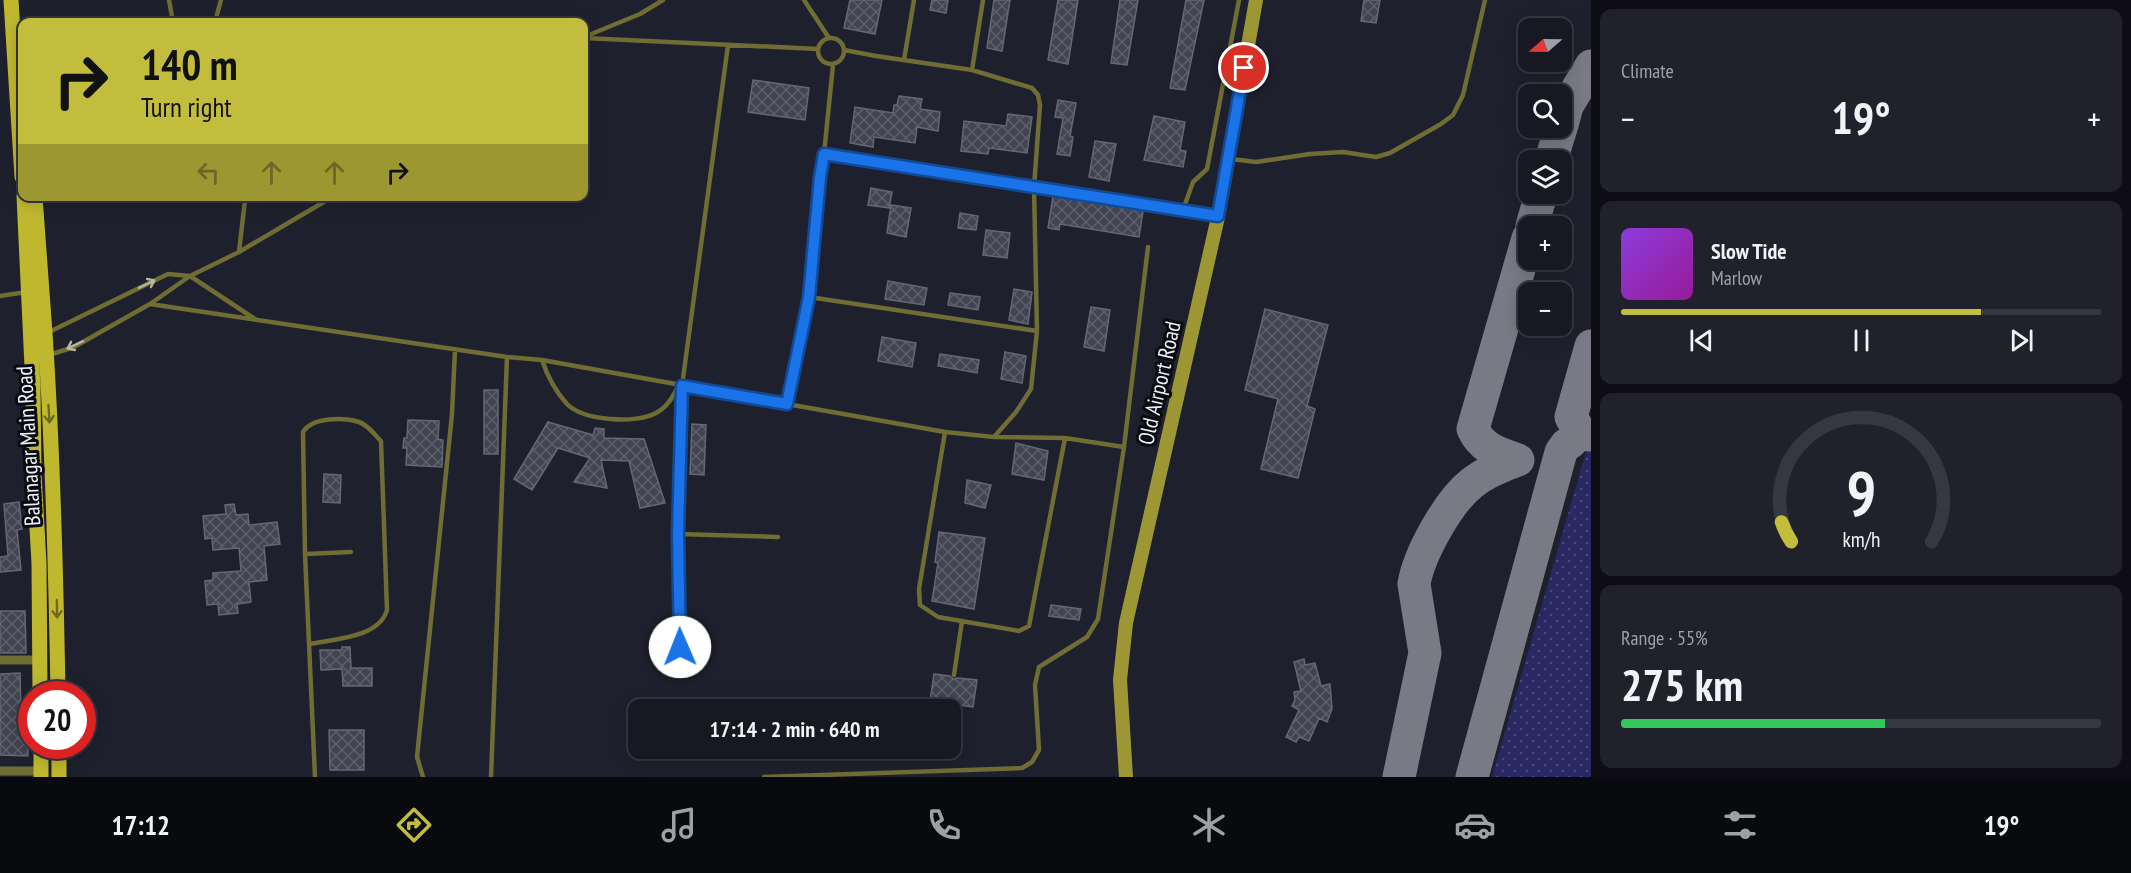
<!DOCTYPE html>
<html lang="en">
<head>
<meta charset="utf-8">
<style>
	:root { --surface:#171822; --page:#20212a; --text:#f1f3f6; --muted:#9ea0a5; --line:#363740; --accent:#c3bd3e }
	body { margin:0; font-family:"PT Sans Narrow",sans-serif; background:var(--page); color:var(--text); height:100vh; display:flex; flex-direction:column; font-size:22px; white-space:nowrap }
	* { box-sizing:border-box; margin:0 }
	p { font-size:20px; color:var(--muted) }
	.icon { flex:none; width:33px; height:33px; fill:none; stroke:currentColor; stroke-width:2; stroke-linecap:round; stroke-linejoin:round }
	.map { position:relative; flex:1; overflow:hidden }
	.panel { display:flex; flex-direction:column; gap:9px; padding:9px; background:#0d0d13; width:540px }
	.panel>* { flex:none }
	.banner { position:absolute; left:18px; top:18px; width:570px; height:183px; border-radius:12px; box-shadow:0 3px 15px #0003,0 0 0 2px var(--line); background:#c3bd3e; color:#111; overflow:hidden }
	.needle { width:39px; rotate:250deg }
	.controls { position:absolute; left:1518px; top:18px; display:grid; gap:12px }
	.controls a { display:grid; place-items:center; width:54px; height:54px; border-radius:12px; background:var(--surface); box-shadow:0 3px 15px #0003,0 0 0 2px var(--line); font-size:30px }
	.speed { position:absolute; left:18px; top:681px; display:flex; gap:12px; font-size:30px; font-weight:700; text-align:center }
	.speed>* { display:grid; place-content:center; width:78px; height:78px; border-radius:50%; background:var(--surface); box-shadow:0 3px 15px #0003,0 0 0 2px var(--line); line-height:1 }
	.speed .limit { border:9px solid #d22; background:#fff; color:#111 }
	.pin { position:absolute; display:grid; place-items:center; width:51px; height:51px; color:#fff; margin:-26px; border:3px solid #fff; border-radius:50%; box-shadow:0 2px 6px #0007 }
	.me { position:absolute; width:66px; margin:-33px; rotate:359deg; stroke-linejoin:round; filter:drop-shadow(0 0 4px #0008) }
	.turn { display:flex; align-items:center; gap:21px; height:126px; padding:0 24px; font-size:27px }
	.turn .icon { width:78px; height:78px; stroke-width:2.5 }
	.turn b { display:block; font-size:42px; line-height:51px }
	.lanes { display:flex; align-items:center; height:57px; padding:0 24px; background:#0003; justify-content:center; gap:30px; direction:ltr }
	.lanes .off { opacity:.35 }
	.big { font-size:45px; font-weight:600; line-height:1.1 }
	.panel .widget { flex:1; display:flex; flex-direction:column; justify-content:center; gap:9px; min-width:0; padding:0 21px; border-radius:12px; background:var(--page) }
	.panel .dial { align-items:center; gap:0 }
	.dial svg { height:156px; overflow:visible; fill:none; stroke:var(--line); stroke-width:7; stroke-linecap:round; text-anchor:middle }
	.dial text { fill:var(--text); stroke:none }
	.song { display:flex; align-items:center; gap:18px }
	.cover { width:72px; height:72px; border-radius:9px; background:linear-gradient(135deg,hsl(270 70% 55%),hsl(300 70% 35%)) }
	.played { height:6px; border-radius:3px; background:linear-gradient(90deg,var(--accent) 75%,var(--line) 75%) }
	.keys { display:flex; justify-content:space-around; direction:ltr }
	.heat { display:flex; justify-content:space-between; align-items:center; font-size:33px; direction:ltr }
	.charge { height:9px; border-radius:4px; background:linear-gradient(90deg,#34c759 55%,var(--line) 0) }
	.trip { position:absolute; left:628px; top:699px; width:333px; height:60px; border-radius:12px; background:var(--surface); box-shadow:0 3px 15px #0003,0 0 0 2px var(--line); font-weight:600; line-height:60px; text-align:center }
	.menu { display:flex; height:96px; justify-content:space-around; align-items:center; background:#090a0e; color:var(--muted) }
	.menu .icon { width:42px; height:42px }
	.menu .active { color:var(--accent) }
	.menu b { font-size:27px; color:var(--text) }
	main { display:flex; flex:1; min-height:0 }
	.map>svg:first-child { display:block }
	.grass { fill:url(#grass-dots) }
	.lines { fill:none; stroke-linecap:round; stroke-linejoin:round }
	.taxiway { stroke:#7a7a86; stroke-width:33 }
	.building { fill:url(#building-cross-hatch); stroke:#656775; stroke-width:1.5 }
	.lane { stroke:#6f6d33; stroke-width:4.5 }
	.street { stroke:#6f6d33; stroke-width:9 }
	.secondary { stroke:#9c9734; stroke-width:14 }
	.primary { stroke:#bfb82f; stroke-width:15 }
	.oneway { stroke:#b6b6a0 }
	.oneway2 { stroke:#6e6a21 }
	.route-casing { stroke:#114b97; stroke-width:15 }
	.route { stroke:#1a73e8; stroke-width:10 }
	.labels { text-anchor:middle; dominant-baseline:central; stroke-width:6; stroke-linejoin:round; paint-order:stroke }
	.street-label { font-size:22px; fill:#f0f1fa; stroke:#0a0b10 }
</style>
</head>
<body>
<main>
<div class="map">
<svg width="1591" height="777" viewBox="0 0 1591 777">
	<defs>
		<pattern id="grass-dots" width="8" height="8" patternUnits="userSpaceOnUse" patternTransform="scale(1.5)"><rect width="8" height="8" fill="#292862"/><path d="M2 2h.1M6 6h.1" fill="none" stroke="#484879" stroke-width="1.8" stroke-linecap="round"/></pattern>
		<pattern id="building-cross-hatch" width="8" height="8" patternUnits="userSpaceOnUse" patternTransform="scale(1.5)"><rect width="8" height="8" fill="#434452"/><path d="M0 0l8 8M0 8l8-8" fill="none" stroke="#5e5f6c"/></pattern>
	</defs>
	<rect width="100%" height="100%" fill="#1f202d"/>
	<!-- grass -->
	<path class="grass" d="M1591,450V777H1492L1586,452Z"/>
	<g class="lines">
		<!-- taxiway -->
		<path class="taxiway" d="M1562,125L1567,106L1591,66
			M1551,160L1561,128
			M1532,226L1541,194
			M1588,435L1580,432L1571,417L1591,346
			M1399,777L1425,653L1414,584C1419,554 1448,502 1472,483C1486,472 1501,466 1518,460C1499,453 1482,449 1473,429L1528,238
			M1472,777L1561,452L1566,445L1571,442"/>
	</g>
	<!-- building -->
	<path class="building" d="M850,0H882L875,34L844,28Z
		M932,0H948L946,13L930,10Z
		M994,0H1010L1002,51L987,48Z
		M1058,0H1078L1068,64L1048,60Z
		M1120,0H1138L1127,65L1111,63Z
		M1186,0H1204L1185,90L1170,88Z
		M1364,0H1380L1376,23L1361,21Z
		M753,80L809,88L805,120L748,112Z
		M899,96L922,99L920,109L940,112L938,131L917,127L915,143L874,137L873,147L850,143L855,107L893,113L894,105H897Z
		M1058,100L1076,103L1070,136L1073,137L1070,156L1057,154L1063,118L1055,117Z
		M1008,114L1032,117L1027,153L989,148L988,154L961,151L964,121L1006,126Z
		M1154,116L1185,122L1180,150L1186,151L1183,167L1144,160Z
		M1095,141L1116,144L1109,181L1089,177Z
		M871,188L892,192L889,208L868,205Z
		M1053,196L1143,211L1139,237L1060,224L1059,230L1048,228Z
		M891,205L911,208L906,237L887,233Z
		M960,213L978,216L976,230L958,228Z
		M986,230L1010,233L1007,258L983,255Z
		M888,281L927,288L924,305L885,299Z
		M1014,289L1032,292L1028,324L1009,320Z
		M950,293L980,297L978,310L948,305Z
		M1091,307L1110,310L1104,351L1084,347Z
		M1265,309L1328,325L1307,406L1315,409L1298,478L1261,469L1278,399L1245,390Z
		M882,337L916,343L912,367L878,361Z
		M1005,352L1026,356L1022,383L1001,379Z
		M940,354L979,360L977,373L938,366Z
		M484,390H498V454H484Z
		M408,420L439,421L438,439L443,440L442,467L406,465L407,448H403L404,438H407Z
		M548,422L593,435L595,428L604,429V438L644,439L665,503L640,508L629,461L601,460L607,488L574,482L590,458L558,448L532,490L514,479Z
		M692,424L706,425L704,475L690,474Z
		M1016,443L1048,451L1044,480L1012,474Z
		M324,474L341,475L340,503L323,502Z
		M967,480L991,485L985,508L965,503Z
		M19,502L22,529L17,530L21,570L0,572V557L8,556L4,504Z
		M234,504L236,515L248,514L249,525L277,522L280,544L264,546L267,580L249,582L251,602L237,604L238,613L219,615L218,604L207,605L205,581L213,580V573L241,571L239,548L213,550L212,538L205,539L203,516L226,514L225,505Z
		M939,532L985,538L974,609L932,601L938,563L935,562Z
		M1051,605L1081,609L1079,620L1049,616Z
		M0,611H25L26,653H0Z
		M342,647H350L351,668H372V686H343L342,669L321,670L320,650H342Z
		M1304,659L1305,665L1315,663L1321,686L1330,684L1332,709L1327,722L1319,718L1309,741L1299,737L1296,742L1286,737L1299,710L1292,706L1295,700L1294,692L1301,691L1294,662Z
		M20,673L21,717L28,718V756L0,755V674Z
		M934,674L950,676L953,679L958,678L977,680L973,707L930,701Z
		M329,730H364V770H330Z"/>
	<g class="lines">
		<!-- lane -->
		<path class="lane" d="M169,0L173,22
			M804,0L829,38
			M215,22L221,0
			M584,37L640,14L663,0
			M818 51a13 13 0 1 1 26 0a13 13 0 1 1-26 0Z
			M584,38L818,49
			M844,50L876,56L972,70L1032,88L1038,95L1040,105L1034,187L1216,216
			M904,60L914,0
			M972,70L983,0
			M824,154L1034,187L1037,331L1031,389L1016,412L994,437L945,432L787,404L809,297L820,176L824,154L833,65
			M1231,159L1256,162L1310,154L1343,152L1376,157L1390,153L1441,124L1453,115L1463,95L1485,0
			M1183,210L1193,182L1207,169L1239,0
			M239,252L245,200L243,196
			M0,296L26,292
			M809,297L1037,331
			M150,304L507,357L542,360L787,404
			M47,333L168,274L190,276L255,319
			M49,355L74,347L150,304L190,276L239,252L334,196
			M542,360C547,375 556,392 567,404C584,421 636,424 656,413C668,407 673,396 679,385
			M945,432L919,589L920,605L938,617L1019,631L1029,626L1065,438
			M1124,447L1148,247
			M678,534L778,537
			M305,554L351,552
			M310,644C334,639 379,638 387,610L381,441C375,435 368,425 359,422C344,417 312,417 303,432L305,554L315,777
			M680,670L678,534L682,386L728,45
			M954,675L962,621
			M423,777L417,757L452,414L455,350
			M491,777L507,357
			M764,777L1022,768L1032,762L1039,750L1035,685L1039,667L1087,637L1098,619L1124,447L1065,438L994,437"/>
		<!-- street -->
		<path class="street" d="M0,660H40
			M0,771H41"/>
		<!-- secondary -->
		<path class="secondary" d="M1126,777L1120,680L1126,623L1218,217L1256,0"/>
		<!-- primary -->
		<path class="primary" d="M11,0L22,177
			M24,196L33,388L34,475L39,563L40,694
			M35,196C38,242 42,288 45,333C53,453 56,574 58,694
			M41,746V777
			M59,777V746"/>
	</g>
	<!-- one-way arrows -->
	<defs><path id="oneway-shaft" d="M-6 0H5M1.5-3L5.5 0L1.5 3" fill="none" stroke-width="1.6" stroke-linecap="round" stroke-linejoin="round" transform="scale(1.5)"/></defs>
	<g class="oneway">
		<use href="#oneway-shaft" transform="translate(147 284) rotate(-26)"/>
		<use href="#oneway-shaft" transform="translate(75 345) rotate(155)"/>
	</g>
	<g class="oneway2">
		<use href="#oneway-shaft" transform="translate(49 414) rotate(87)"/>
		<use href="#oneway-shaft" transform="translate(57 609) rotate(89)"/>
	</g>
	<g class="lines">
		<!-- route casing -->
		<g class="route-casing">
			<path id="route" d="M680,647L678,534L682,386L787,404L809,297L820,177L824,154L1218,216L1244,68"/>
		</g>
		<!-- route -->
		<use href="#route" class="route"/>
	</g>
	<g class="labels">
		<!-- street labels -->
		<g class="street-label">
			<text transform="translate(1159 383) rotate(-77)">Old Airport Road</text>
			<text transform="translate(28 446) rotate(-93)">Balanagar Main Road</text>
		</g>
	</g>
</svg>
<div class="controls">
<a><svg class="needle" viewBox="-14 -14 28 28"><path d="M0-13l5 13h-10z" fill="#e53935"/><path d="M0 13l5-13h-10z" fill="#9ea0a5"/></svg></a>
<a><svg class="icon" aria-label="search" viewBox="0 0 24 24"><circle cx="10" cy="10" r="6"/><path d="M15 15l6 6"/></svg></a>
<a><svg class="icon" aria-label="layers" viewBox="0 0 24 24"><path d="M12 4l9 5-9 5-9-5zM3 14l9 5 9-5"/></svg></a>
<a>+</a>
<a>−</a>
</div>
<div class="speed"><div class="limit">20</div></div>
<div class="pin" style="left:1244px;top:68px;background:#d93025"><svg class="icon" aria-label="arrive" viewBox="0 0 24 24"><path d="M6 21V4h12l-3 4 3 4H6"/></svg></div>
<svg class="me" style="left:680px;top:647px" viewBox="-20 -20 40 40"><circle r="19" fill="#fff"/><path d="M0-13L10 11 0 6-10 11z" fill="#1a73e8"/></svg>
<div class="trip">17:14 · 2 min · 640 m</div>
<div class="banner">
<div class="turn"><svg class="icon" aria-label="right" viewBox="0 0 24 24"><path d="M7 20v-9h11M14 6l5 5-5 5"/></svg><div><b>140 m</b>Turn right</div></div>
<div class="lanes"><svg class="icon off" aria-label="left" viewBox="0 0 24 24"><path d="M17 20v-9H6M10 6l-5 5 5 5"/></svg><svg class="icon off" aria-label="ahead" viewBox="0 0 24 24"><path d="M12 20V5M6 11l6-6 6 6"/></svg><svg class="icon off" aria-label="ahead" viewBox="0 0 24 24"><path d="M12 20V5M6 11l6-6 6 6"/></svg><svg class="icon" aria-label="right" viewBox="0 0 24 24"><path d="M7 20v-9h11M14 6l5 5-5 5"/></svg></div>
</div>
</div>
<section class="panel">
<div class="widget"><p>Climate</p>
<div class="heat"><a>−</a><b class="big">19°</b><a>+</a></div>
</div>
<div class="widget">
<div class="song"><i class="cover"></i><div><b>Slow Tide</b><p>Marlow</p></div></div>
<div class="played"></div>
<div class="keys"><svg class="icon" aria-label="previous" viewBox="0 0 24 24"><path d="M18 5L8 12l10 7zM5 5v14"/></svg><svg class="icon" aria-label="pause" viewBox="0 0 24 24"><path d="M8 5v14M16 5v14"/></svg><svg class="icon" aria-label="next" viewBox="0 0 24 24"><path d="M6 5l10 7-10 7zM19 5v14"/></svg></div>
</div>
<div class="widget dial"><svg viewBox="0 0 100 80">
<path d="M14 69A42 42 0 1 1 86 69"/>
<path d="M14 69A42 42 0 0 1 9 59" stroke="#c3bd3e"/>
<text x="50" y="56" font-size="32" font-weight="700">9</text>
<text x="50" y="72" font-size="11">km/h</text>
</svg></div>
<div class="widget"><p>Range · 55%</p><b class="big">275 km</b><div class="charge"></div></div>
</section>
</main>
<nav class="menu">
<b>17:12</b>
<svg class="icon active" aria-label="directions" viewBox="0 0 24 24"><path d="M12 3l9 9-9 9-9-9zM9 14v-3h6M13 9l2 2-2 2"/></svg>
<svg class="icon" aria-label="music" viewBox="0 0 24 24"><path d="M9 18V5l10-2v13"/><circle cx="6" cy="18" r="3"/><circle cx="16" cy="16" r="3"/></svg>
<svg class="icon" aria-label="phone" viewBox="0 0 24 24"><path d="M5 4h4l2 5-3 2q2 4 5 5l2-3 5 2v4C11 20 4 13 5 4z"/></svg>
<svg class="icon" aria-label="climate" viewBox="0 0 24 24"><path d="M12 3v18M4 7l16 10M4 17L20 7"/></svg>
<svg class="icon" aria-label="car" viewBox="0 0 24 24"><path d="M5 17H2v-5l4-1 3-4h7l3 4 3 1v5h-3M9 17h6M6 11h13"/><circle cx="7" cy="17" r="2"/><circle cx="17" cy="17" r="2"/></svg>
<svg class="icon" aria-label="filters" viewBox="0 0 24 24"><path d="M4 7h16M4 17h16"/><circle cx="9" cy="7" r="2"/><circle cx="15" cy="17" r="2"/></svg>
<b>19°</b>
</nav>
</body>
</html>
